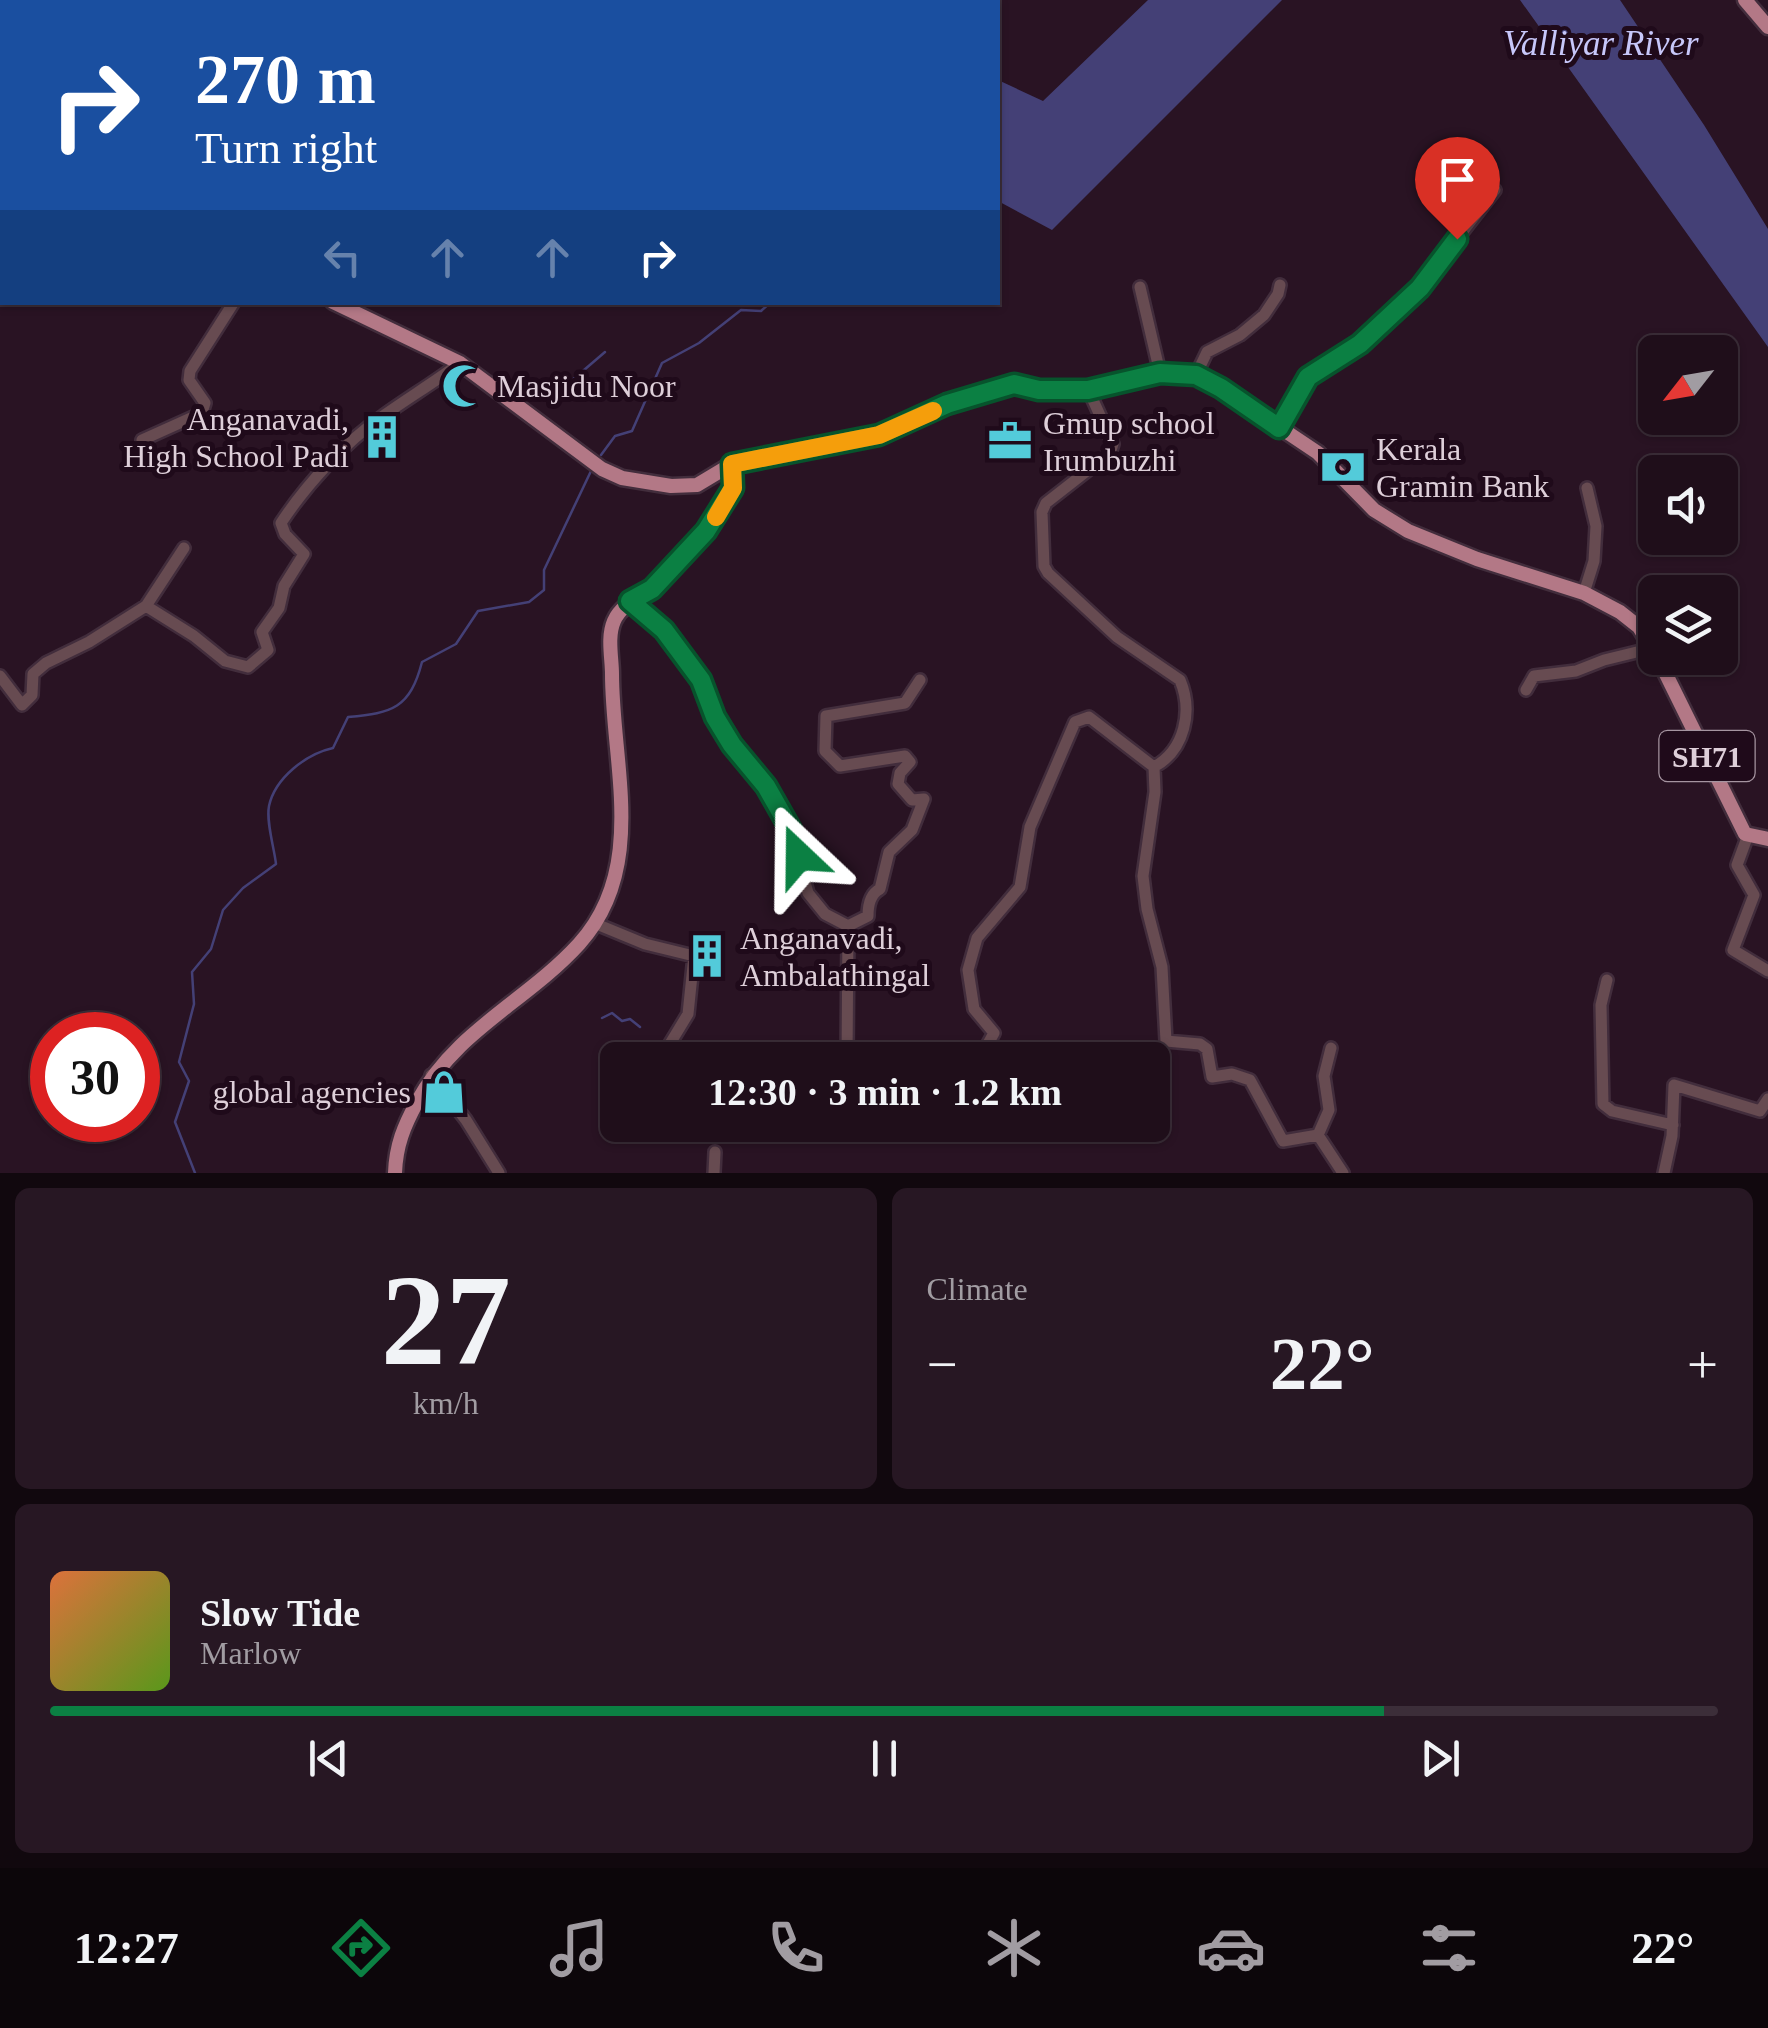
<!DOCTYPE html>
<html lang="en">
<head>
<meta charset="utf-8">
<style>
	:root { --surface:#1f0e1a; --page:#271723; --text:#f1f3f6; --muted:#a19ca2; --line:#3c2e39; --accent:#0b8043 }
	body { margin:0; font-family:Georgia,serif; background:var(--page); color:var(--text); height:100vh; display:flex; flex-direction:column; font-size:38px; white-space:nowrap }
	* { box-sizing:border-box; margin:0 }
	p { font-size:32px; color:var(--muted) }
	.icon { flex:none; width:55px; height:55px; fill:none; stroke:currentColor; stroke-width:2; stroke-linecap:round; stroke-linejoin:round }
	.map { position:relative; height:1173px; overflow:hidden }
	.sheet { display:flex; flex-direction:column; gap:15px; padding:15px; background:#11080e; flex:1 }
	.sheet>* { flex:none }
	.banner { position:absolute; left:0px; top:0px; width:1000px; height:305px; box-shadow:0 2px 8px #0004,0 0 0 2px var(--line); background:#1a4fa0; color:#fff; overflow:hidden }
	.needle { width:65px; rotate:239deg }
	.buttons { position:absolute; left:1638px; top:335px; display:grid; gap:20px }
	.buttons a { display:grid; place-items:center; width:100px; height:100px; border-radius:15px; background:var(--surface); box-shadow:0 2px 8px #0004,0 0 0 2px var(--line); font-size:50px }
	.speed { position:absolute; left:30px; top:1012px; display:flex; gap:20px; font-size:50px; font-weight:700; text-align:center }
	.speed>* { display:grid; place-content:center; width:130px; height:130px; border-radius:50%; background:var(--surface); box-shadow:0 2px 8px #0004,0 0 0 2px var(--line); line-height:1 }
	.speed .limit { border:15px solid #d22; background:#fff; color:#111 }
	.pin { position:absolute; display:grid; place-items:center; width:85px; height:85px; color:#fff; margin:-102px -42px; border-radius:50% 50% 50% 0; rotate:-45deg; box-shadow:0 0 10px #0007 }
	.pin .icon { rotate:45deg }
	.me { position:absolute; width:110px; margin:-55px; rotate:337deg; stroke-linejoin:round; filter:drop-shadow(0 0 8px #0008) }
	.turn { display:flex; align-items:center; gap:35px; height:210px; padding:0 30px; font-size:45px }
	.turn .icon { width:130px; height:130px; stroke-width:2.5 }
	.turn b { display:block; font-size:70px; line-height:85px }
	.lanes { display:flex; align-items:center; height:95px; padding:0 30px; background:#0003; justify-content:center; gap:50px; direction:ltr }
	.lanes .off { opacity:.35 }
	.big { font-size:75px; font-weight:700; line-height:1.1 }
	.sheet .tile { flex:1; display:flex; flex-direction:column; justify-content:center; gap:15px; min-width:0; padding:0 35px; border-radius:15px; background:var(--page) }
	.sheet .dial { align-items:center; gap:0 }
	.dial b { font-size:130px; line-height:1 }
	.song { display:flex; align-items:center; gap:30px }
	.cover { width:120px; height:120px; border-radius:15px; background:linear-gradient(135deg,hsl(20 70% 55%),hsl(90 70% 35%)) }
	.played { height:10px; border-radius:5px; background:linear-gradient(90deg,var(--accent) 80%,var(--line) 80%) }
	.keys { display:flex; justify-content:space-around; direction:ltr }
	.heat { display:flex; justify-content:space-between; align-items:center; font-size:55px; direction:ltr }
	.sheet .tiles { flex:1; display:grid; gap:15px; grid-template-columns:1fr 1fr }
	.tile:last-child { grid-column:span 2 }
	.trip { position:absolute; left:600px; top:1042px; width:570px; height:100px; border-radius:15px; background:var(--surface); box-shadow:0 2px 8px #0004,0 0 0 2px var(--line); font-weight:700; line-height:100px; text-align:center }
	.menu { display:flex; height:160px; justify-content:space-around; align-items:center; background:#0c060a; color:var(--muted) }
	.menu .icon { width:70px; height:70px }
	.menu .active { color:var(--accent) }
	.menu b { font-size:45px; color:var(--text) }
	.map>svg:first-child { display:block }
	.water { fill:#444076 }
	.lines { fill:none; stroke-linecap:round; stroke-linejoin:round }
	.stream { stroke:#444076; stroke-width:2.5 }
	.minor-casing { stroke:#422d3c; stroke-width:16 }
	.major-casing { stroke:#422d3c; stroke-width:19 }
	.minor { stroke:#674b51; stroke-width:11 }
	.major { stroke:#b37886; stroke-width:14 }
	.route-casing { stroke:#07532c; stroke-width:25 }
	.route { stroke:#0b8043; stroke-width:18 }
	.slow { stroke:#f59e0b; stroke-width:18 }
	.labels { text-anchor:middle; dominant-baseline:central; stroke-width:10; stroke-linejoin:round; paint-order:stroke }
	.shield { fill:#1f0a1a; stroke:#a594a0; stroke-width:2.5 }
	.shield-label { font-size:30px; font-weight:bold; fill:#decfd9 }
	.poi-label { font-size:32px; fill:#decfd9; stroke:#1f0a1a; text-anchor:start }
	.water-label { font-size:35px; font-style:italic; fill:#c7c7fa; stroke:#1f0a1a }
</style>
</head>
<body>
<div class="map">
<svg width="1768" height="1173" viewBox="0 0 1768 1173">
	<rect width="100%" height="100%" fill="#291323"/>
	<!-- water -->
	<path class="water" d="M1148,0H1282L1052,230L998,201V80L1043,101Z
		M1520,0H1620L1704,125L1768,229V347Z"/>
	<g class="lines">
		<!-- stream -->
		<path class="stream" d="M556,394L605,352
			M601,455L615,436L632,431L662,363L699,343L741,310L761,311L771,302
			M602,1018L612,1013L622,1021L630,1019L640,1027
			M195,1173L175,1122L189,1081L179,1062L194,1004L192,972L211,949L223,910L243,888L276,864C274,847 266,822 269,806C275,778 306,754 333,748L348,717C393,713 410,708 422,662L456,644L478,611L529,602L544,590V570L591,471"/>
		<!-- minor casing -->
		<g class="minor-casing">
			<path id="minor" d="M368,0L369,2
				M1140,287L1160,373
				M1196,375L1207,352L1240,335L1264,315L1278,294L1280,285
				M1279,428L1308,377L1360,344L1419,288L1495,190
				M142,440L202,413L205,403L189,380L190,371L234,302
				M1584,593L1594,561L1596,526L1587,488
				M630,601L664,630L701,680L715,717L733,745L766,785L791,831L808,893L825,914L848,926L868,916C868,905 870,894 880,889L889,852L912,830L924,799L912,800L898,784L900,773L910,762L905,756L840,766L825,751L826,716L905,703L920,680
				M146,606L184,548
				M0,676L22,705L32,695L33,674L46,663L89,642L146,606L194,636L225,661L248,667L268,650L262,632L279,608L284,586L304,554L285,534L281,523C306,485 345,442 383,416C408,398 435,382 460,363
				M1526,690L1534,676L1576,671L1604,660L1653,648
				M1154,767L1155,792L1143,876L1147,909L1162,967L1166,1041L1200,1044L1207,1049L1212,1077L1232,1074L1250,1080L1283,1141L1318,1135L1343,1173
				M1748,835L1737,865L1754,895L1733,950L1768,971
				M594,923L645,944L694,956L688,1014L668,1047L674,1060
				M1607,980L1601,1005L1603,1104L1612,1111L1673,1125
				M847,1060L848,926
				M979,1060L994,1033L974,1009L968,970L977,938L1020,887L1030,827L1075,722L1089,717L1154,767C1185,750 1193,711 1180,680L1117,637L1048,573L1044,566L1042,512L1046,503L1110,453L1113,444L1088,389
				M431,1075L466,1120L499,1173
				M1318,1135L1329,1110L1324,1076L1331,1048
				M714,1173L715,1152
				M1664,1173L1672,1136L1674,1085L1760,1111L1768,1099"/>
		</g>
		<!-- major casing -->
		<g class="major-casing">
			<path id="major" d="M1745,0L1768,27
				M0,276H2
				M333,302L460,363L602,469L622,478L671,486L697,485L732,464L879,435L947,404L1014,385L1039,390L1088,389L1160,373L1196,375L1221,388L1318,453L1374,510L1408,531L1477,559L1584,593L1620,612L1639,627L1655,653
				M1658,658L1745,834L1768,839
				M395,1173C396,1145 404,1126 417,1102C456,1030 526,1002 579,944C648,868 612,764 612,674C612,658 607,637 614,621C622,603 640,599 654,588C673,573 728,510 733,487C734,480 732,471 732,464"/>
		</g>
		<!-- minor -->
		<use href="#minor" class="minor"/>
		<!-- major -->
		<use href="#major" class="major"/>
	</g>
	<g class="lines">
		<!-- route casing -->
		<g class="route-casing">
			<path id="route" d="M799,856L791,830L766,786L732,745L715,717L701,680L664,630L630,601L652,589L706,531L733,488L732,464L879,435L947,404L1014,384L1039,390H1088L1160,373L1196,375L1221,388L1279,428L1308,377L1360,344L1420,288L1457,239"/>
		</g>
		<!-- route -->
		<use href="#route" class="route"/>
		<!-- slow -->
		<path class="slow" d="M716,517L733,488L732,464L879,435L933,411"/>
	</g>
	<!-- icons -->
	<defs>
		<g id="mosque-bare" transform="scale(3.45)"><path d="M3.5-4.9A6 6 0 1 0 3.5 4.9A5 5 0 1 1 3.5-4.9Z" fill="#53cbda" stroke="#1f0a1a" stroke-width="2.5" paint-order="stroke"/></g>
		<g id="building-bare" transform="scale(3.45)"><path d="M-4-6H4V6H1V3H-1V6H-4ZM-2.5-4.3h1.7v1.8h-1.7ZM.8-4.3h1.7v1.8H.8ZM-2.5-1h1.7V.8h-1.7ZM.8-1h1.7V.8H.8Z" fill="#53cbda" stroke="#1f0a1a" stroke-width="2.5" paint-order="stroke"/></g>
		<g id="office-bare" transform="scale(3.45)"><path d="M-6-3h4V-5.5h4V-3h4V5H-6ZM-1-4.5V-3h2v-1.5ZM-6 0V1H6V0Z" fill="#53cbda" stroke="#1f0a1a" stroke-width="2.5" paint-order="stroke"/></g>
		<g id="bank-bare" transform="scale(3.45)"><path d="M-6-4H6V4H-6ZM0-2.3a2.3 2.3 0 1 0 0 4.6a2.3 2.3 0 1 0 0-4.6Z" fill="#53cbda" stroke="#1f0a1a" stroke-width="2.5" paint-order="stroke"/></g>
		<g id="shop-bare" transform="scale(3.45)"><path d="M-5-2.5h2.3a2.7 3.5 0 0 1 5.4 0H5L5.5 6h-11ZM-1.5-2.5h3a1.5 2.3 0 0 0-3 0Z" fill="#53cbda" stroke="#1f0a1a" stroke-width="2.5" paint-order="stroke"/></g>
	</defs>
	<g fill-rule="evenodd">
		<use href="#mosque-bare" x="464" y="386"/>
		<use href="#building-bare" x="382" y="437"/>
		<use href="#office-bare" x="1010" y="441"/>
		<use href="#bank-bare" x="1343" y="467"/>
		<use href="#building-bare" x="707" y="956"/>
		<use href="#shop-bare" x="444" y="1092"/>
	</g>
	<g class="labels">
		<!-- shield labels -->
		<rect class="shield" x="1659.5" y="731" width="95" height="50" rx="8"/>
		<g class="shield-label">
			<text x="1707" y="756">SH71</text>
		</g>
		<!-- poi labels -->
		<g class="poi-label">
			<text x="497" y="386">Masjidu Noor</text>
			<text x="349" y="419" text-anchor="end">Anganavadi,<tspan x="349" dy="37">High School Padi</tspan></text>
			<text x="1043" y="423">Gmup school<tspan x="1043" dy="37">Irumbuzhi</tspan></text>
			<text x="1376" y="449">Kerala<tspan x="1376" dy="37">Gramin Bank</tspan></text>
			<text x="740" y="938">Anganavadi,<tspan x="740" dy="37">Ambalathingal</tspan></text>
			<text x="411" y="1092" text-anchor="end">global agencies</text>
		</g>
		<!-- water labels -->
		<g class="water-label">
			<text x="1601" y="43">Valliyar River</text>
		</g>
	</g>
</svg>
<div class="buttons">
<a><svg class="needle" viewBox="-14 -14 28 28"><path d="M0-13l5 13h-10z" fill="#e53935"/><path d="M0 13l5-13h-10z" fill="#a19ca2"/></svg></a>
<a><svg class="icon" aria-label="sound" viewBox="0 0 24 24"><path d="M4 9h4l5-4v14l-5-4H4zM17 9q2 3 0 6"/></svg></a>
<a><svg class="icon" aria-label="layers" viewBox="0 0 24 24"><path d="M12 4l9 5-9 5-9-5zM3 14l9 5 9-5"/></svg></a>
</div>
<div class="speed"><div class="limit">30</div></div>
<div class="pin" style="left:1457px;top:239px;background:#d93025"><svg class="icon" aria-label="arrive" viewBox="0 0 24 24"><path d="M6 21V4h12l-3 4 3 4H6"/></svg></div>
<svg class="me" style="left:799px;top:856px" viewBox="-20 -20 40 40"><path d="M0-17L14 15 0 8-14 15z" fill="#0b8043" stroke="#fff" stroke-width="4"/></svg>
<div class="trip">12:30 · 3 min · 1.2 km</div>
<div class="banner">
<div class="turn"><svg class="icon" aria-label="right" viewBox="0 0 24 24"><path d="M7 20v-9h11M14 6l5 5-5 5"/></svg><div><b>270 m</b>Turn right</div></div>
<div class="lanes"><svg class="icon off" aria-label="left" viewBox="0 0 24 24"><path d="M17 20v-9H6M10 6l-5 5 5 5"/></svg><svg class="icon off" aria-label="ahead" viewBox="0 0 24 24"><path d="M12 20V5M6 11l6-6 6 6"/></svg><svg class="icon off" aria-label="ahead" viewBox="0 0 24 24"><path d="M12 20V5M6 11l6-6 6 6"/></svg><svg class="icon" aria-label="right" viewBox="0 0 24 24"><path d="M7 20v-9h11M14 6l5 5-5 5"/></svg></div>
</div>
</div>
<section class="sheet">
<div class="tiles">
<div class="tile dial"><b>27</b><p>km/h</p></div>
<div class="tile"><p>Climate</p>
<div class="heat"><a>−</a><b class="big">22°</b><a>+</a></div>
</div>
<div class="tile">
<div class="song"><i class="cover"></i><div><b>Slow Tide</b><p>Marlow</p></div></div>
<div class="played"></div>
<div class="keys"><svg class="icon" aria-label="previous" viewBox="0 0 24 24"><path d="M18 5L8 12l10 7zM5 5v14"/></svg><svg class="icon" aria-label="pause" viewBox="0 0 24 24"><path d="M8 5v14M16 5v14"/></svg><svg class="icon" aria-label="next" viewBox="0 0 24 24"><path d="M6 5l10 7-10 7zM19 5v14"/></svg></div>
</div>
</div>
</section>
<nav class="menu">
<b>12:27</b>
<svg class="icon active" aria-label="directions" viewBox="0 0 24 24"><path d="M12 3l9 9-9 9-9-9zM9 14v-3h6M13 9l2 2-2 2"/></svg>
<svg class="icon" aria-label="music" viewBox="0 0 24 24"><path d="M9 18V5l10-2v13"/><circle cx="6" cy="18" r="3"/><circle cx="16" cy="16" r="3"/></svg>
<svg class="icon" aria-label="phone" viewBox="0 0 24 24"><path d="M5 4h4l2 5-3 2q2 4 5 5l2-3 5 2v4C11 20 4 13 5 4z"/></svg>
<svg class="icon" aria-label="climate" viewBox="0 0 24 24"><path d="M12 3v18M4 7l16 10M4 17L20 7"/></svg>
<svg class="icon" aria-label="car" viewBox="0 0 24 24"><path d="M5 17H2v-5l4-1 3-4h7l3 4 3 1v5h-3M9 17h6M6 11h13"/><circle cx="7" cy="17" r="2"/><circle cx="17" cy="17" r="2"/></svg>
<svg class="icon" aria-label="filters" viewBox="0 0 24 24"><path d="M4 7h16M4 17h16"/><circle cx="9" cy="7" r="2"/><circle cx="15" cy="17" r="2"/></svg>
<b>22°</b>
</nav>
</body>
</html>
